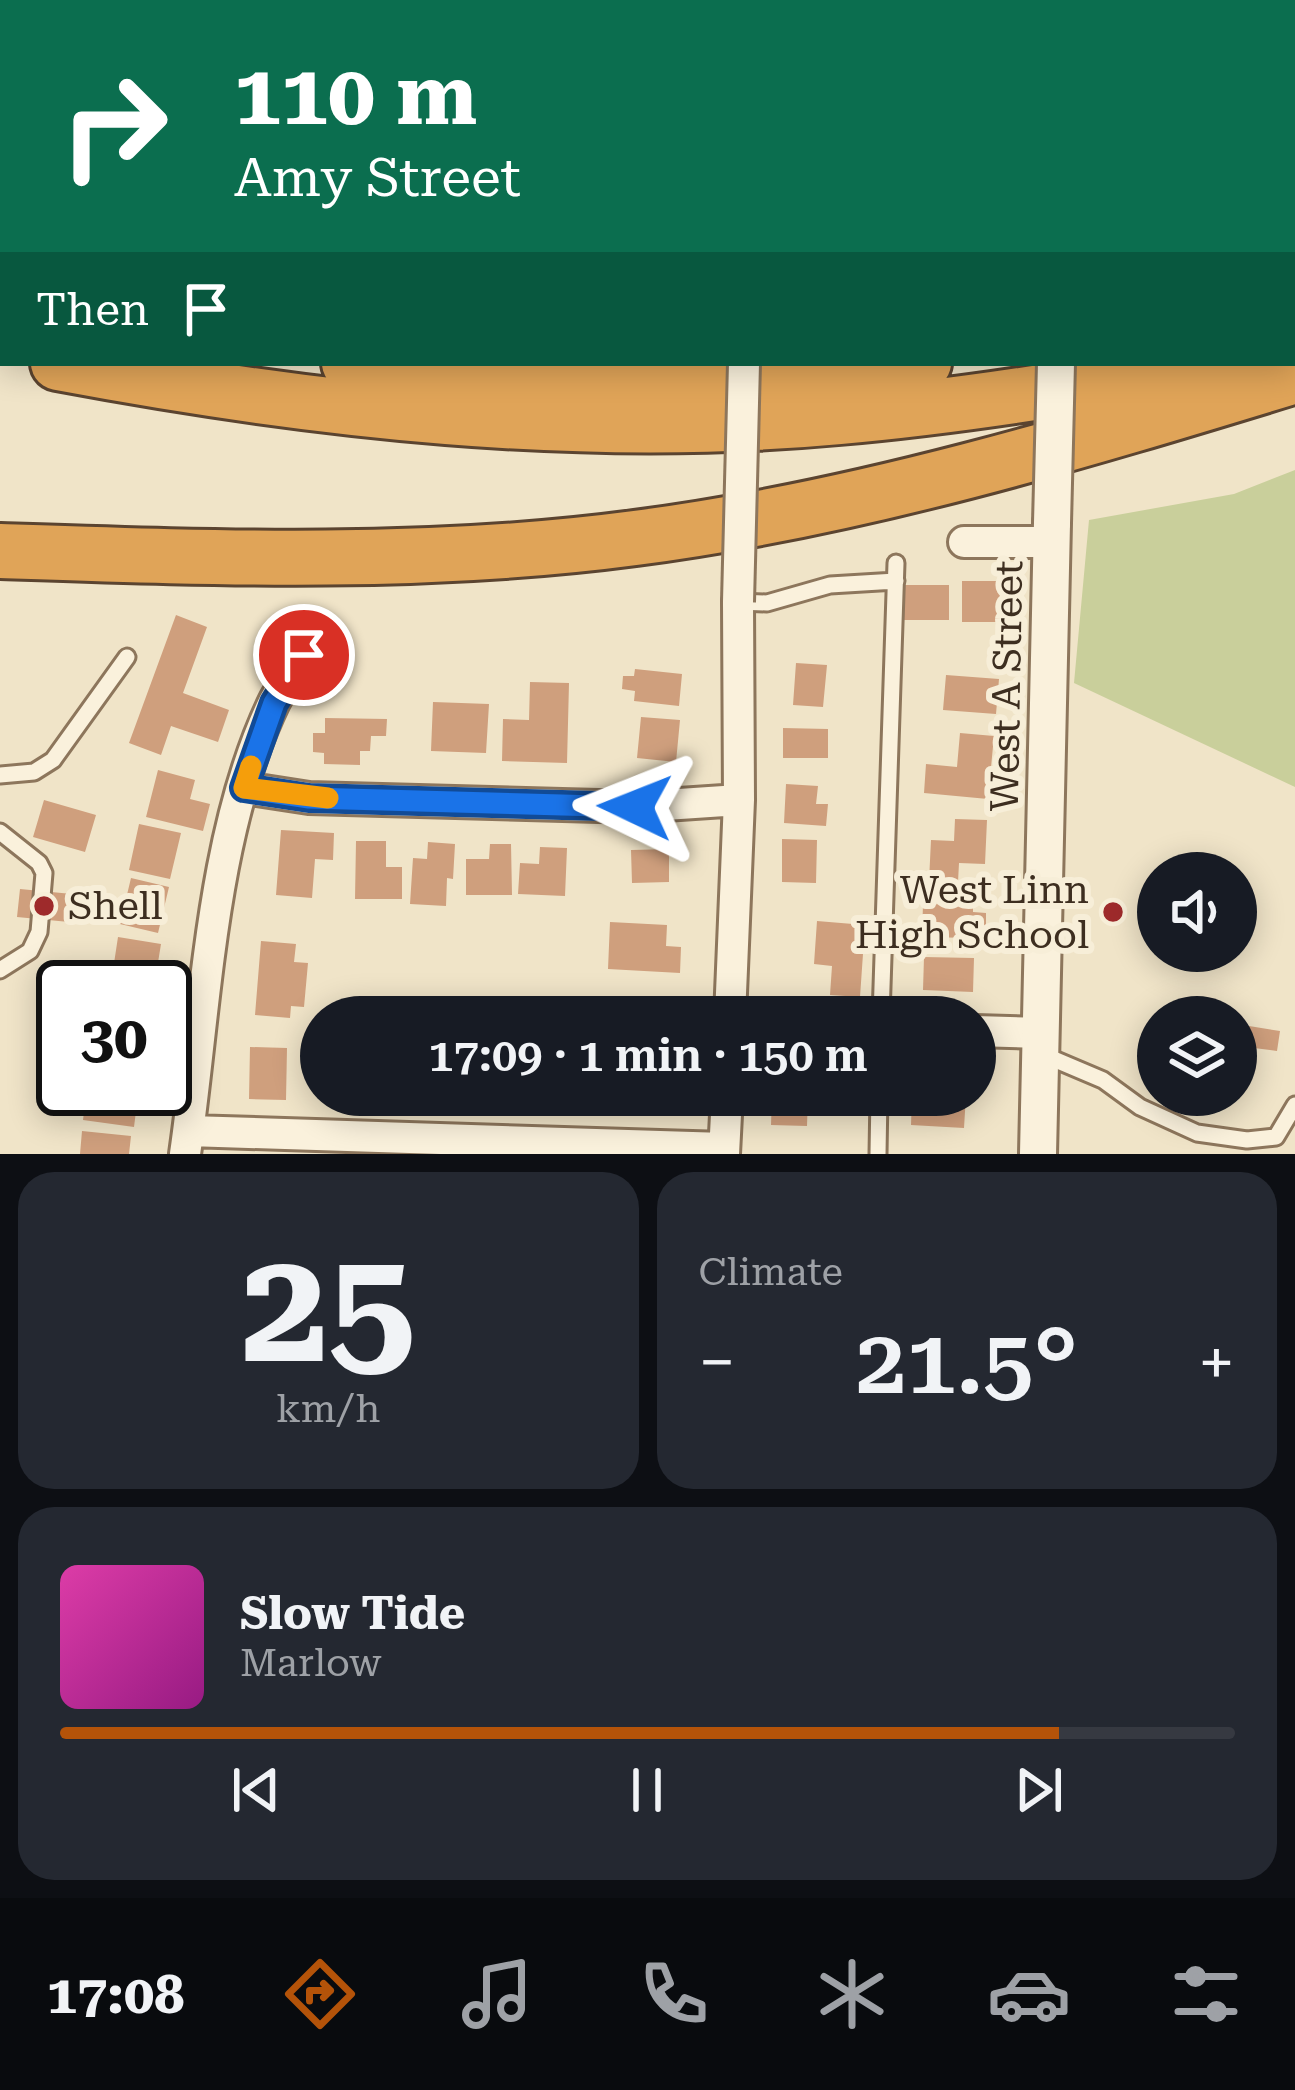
<!DOCTYPE html>
<html lang="en">
<head>
<meta charset="utf-8">
<style>
	:root { --surface:#171b24; --page:#242831; --text:#f1f3f6; --muted:#9ea1a6; --line:#363941; --accent:#b45309 }
	body { margin:0; font-family:"Roboto Serif",serif; background:var(--page); color:var(--text); height:100vh; display:flex; flex-direction:column; font-size:45px; white-space:nowrap }
	* { box-sizing:border-box; margin:0 }
	p { font-size:39px; color:var(--muted) }
	.icon { flex:none; width:66px; height:66px; fill:none; stroke:currentColor; stroke-width:2; stroke-linecap:round; stroke-linejoin:round }
	.map { position:relative; height:1154px; overflow:hidden }
	.panel { display:flex; flex-direction:column; gap:18px; padding:18px; background:#0d0f14; flex:1 }
	.panel>* { flex:none }
	.top-card { position:absolute; left:0px; top:0px; width:1296px; height:366px; box-shadow:0 6px 30px #0003; background:#0b6e4f; color:#fff; overflow:hidden }
	.fabs { position:absolute; left:1137px; top:852px; display:grid; gap:24px }
	.fabs a { display:grid; place-items:center; width:120px; height:120px; border-radius:50%; background:var(--surface); box-shadow:0 6px 30px #0003; font-size:60px }
	.speed { position:absolute; left:36px; top:960px; display:flex; gap:24px; font-size:60px; font-weight:700; text-align:center }
	.speed>* { display:grid; place-content:center; width:156px; height:156px; border-radius:50%; background:var(--surface); box-shadow:0 6px 30px #0003; line-height:1 }
	.speed .limit { border:6px solid #111; border-radius:18px; background:#fff; color:#111 }
	.pin { position:absolute; display:grid; place-items:center; width:102px; height:102px; color:#fff; margin:-51px; border:6px solid #fff; border-radius:50%; box-shadow:0 3px 12px #0007 }
	.me { position:absolute; width:132px; margin:-66px; rotate:272deg; stroke-linejoin:round; filter:drop-shadow(0 0 9px #0008) }
	.turn { display:flex; align-items:center; gap:42px; height:252px; padding:0 36px; font-size:54px }
	.turn .icon { width:156px; height:156px; stroke-width:2.5 }
	.turn b { display:block; font-size:84px; line-height:102px }
	.then { display:flex; align-items:center; height:114px; padding:0 36px; background:#0003; gap:24px; font-size:45px }
	.big { font-size:90px; font-weight:600; line-height:1.1 }
	.panel .tile { flex:1; display:flex; flex-direction:column; justify-content:center; gap:18px; min-width:0; padding:0 42px; border-radius:36px; background:var(--page) }
	.panel .dial { align-items:center; gap:0 }
	.dial b { font-size:156px; line-height:1 }
	.song { display:flex; align-items:center; gap:36px }
	.cover { width:144px; height:144px; border-radius:18px; background:linear-gradient(135deg,hsl(320 70% 55%),hsl(310 70% 35%)) }
	.played { height:12px; border-radius:6px; background:linear-gradient(90deg,var(--accent) 85%,var(--line) 85%) }
	.keys { display:flex; justify-content:space-around; direction:ltr }
	.heat { display:flex; justify-content:space-between; align-items:center; font-size:66px; direction:ltr }
	.panel .tiles { flex:1; display:grid; gap:18px; grid-template-columns:1fr 1fr }
	.tile:last-child { grid-column:span 2 }
	.trip { position:absolute; left:300px; top:996px; width:696px; height:120px; border-radius:60px; background:var(--surface); box-shadow:0 6px 30px #0003; font-weight:600; line-height:120px; text-align:center }
	.menu { display:flex; height:192px; justify-content:space-around; align-items:center; background:#090b0e; color:var(--muted) }
	.menu .icon { width:84px; height:84px }
	.menu .active { color:var(--accent) }
	.menu b { font-size:54px; color:var(--text) }
	.map>svg:first-child { display:block }
	.green { fill:#c9cf9b }
	.building { fill:#cf9f7d }
	.lines { fill:none; stroke-linecap:round; stroke-linejoin:round }
	.service-casing { stroke:#8d765c; stroke-width:21 }
	.minor-casing { stroke:#8d765c; stroke-width:36 }
	.tertiary-casing { stroke:#8d765c; stroke-width:42 }
	.secondary-casing { stroke:#6f573f; stroke-width:48 }
	.primary-casing { stroke:#5b4430; stroke-width:51 }
	.motorway-casing { stroke:#5b4430; stroke-width:60 }
	.service { stroke:#faf1dc; stroke-width:15 }
	.minor { stroke:#faf1dc; stroke-width:30 }
	.tertiary { stroke:#faf1dc; stroke-width:36 }
	.secondary { stroke:#faf1dc; stroke-width:42 }
	.primary { stroke:#f3d9a0; stroke-width:45 }
	.motorway { stroke:#e0a458; stroke-width:54 }
	.minor-bridge-casing { stroke:#8d765c; stroke-width:36; stroke-linecap:butt }
	.tertiary-bridge-casing { stroke:#8d765c; stroke-width:42; stroke-linecap:butt }
	.minor-bridge { stroke:#faf1dc; stroke-width:30 }
	.tertiary-bridge { stroke:#faf1dc; stroke-width:36 }
	.route-casing { stroke:#114b97; stroke-width:30 }
	.route { stroke:#1a73e8; stroke-width:21 }
	.slow { stroke:#f59e0b; stroke-width:21 }
	.poi-dot { fill:#9e2a2b; stroke:#f7eed8; stroke-width:4.5 }
	.labels { text-anchor:middle; dominant-baseline:central; stroke-width:12; stroke-linejoin:round; paint-order:stroke }
	.street-label { font-size:39px; fill:#3d2e20; stroke:#f7eed8 }
	.poi-label { font-size:39px; fill:#3d2e20; stroke:#f7eed8; text-anchor:end }
</style>
</head>
<body>
<div class="map">
<svg width="1295" height="1154" viewBox="0 0 1295 1154">
	<rect width="100%" height="100%" fill="#f0e4c8"/>
	<!-- green -->
	<path class="green" d="M1295,470V787L1074,683L1089,520L1234,494Z"/>
	<!-- building -->
	<path class="building" d="M962,581H1005L1004,622H962Z
		M900,585H949V620H900Z
		M176,615L207,627L183,693L229,710L218,742L171,726L161,755L129,743Z
		M796,663L827,665L823,707L793,705Z
		M635,669L682,674L679,706L634,701L635,691L622,689L623,676H634Z
		M946,675L999,679L996,714L943,710Z
		M530,682L569,683L567,763L502,761L503,719L529,720Z
		M433,702L489,704L486,753L431,751Z
		M641,717L680,720L676,762L637,758Z
		M325,718L387,719L386,736H371L370,751H360V765L324,764V753L313,752V733H325Z
		M783,728L828,729V758H783Z
		M960,733L994,736L988,799L924,793L926,764L957,767Z
		M158,770L195,780L190,799L210,804L203,831L146,817Z
		M786,784L818,786L816,804H828L826,826L784,823Z
		M44,800L96,815L85,852L33,837Z
		M955,819L987,820L985,864L959,863L958,882L929,881L931,840L954,841Z
		M139,824L181,833L170,879L129,870Z
		M281,830L334,833L333,860L315,859L312,898L276,895Z
		M782,839L817,840L816,883L782,882Z
		M356,841H386V867H402V899H355Z
		M428,842L455,844L453,879L447,878L446,906L410,904L413,858L427,859Z
		M490,844H511L512,895H466V859H489Z
		M540,847L567,848L565,896L518,894L520,863L539,864Z
		M669,849V882L632,883L631,850Z
		M131,878L169,887L158,933L120,924Z
		M20,889L72,894L69,922L17,917Z
		M923,904L973,905V912L986,913V929H973L972,938L922,937Z
		M817,921L865,925L860,997L830,995L832,966L814,964Z
		M610,922L667,925L666,946L681,947L680,973L608,969Z
		M118,937L161,944L154,987L111,983Z
		M261,941L296,944L294,962L308,963L304,1007L291,1006L290,1018L255,1015Z
		M924,957L974,958L973,992L923,990Z
		M611,996L667,1000L666,1017H609Z
		M1249,1026L1280,1031L1277,1051L1246,1047Z
		M250,1047L287,1048L286,1100L249,1099Z
		M87,1089H119L118,1093L138,1095L134,1127L83,1120Z
		M615,1095H668L667,1107L615,1103Z
		M772,1095H808L807,1126L771,1125Z
		M829,1095H857L856,1116L828,1115Z
		M912,1095H966L964,1128L911,1125Z
		M82,1131L131,1136L129,1154H80Z"/>
	<g class="lines">
		<!-- service casing -->
		<g class="service-casing">
			<path id="service" d="M738,602L767,603L830,585L896,581
				M0,775L34,772L53,760L127,657
				M0,832L39,863L44,873L39,932L30,951L0,970
				M881,1017L896,563
				M1044,1055L1103,1080L1140,1107L1197,1133L1247,1140L1276,1137L1295,1105
				M878,1154L879,1095"/>
		</g>
		<!-- minor casing -->
		<g class="minor-casing">
			<path id="minor" d="M753,3V0
				M964,542H1052
				M244,788L309,798L635,807L739,800
				M730,1017L739,800L738,602
				M975,1031L1041,1033
				M189,1131L724,1148
				M185,1154C206,1010 210,835 274,702C282,686 294,671 303,655
				M724,1154L727,1095"/>
		</g>
		<!-- tertiary casing -->
		<g class="tertiary-casing">
			<path id="tertiary" d="M1038,1154L1052,523"/>
		</g>
		<!-- secondary casing -->
		<g class="secondary-casing">
			<path id="secondary" d="M955,0L957,3
				M1278,3L1283,0"/>
		</g>
		<!-- primary casing -->
		<g class="primary-casing">
			<path id="primary" d="M97,3L101,0
				M0,223L3,205"/>
		</g>
		<!-- motorway casing -->
		<g class="motorway-casing">
			<path id="motorway" d="M342,0L348,3
				M391,0L393,3
				M449,0L453,3
				M208,3L218,0
				M1293,257H1295
				M1293,302H1295
				M0,325L3,315
				M58,363C314,411 579,441 839,417C963,406 1087,386 1209,363
				M349,363C541,381 732,386 924,363
				M0,551C211,558 425,566 635,538C859,509 1079,442 1295,376"/>
		</g>
		<!-- service -->
		<use href="#service" class="service"/>
		<!-- minor -->
		<use href="#minor" class="minor"/>
		<!-- tertiary -->
		<use href="#tertiary" class="tertiary"/>
		<!-- secondary -->
		<use href="#secondary" class="secondary"/>
		<!-- primary -->
		<use href="#primary" class="primary"/>
		<!-- motorway -->
		<use href="#motorway" class="motorway"/>
		<!-- minor-bridge casing -->
		<g class="minor-bridge-casing">
			<path id="minor-bridge" d="M738,602L744,363"/>
		</g>
		<!-- tertiary-bridge casing -->
		<g class="tertiary-bridge-casing">
			<path id="tertiary-bridge" d="M1052,523L1056,363"/>
		</g>
		<!-- minor-bridge -->
		<use href="#minor-bridge" class="minor-bridge"/>
		<!-- tertiary-bridge -->
		<use href="#tertiary-bridge" class="tertiary-bridge"/>
	</g>
	<g class="lines">
		<!-- route casing -->
		<g class="route-casing">
			<path id="route" d="M304,655L274,703L244,788L309,798L635,807"/>
		</g>
		<!-- route -->
		<use href="#route" class="route"/>
		<!-- slow -->
		<path class="slow" d="M251,766L244,788L328,798"/>
	</g>
	<!-- markers -->
	<g class="poi-dot">
		<circle cx="44" cy="906" r="12"/>
		<circle cx="1113" cy="912" r="12"/>
	</g>
	<g class="labels">
		<!-- street labels -->
		<g class="street-label">
			<text transform="translate(1007 686) rotate(-89)">West A Street</text>
		</g>
		<!-- poi labels -->
		<g class="poi-label">
			<text x="1089" y="890">West Linn<tspan x="1089" dy="45">High School</tspan></text>
			<text x="68" y="906" text-anchor="start">Shell</text>
		</g>
	</g>
</svg>
<div class="fabs">
<a><svg class="icon" aria-label="sound" viewBox="0 0 24 24"><path d="M4 9h4l5-4v14l-5-4H4zM17 9q2 3 0 6"/></svg></a>
<a><svg class="icon" aria-label="layers" viewBox="0 0 24 24"><path d="M12 4l9 5-9 5-9-5zM3 14l9 5 9-5"/></svg></a>
</div>
<div class="speed"><div class="limit">30</div></div>
<div class="pin" style="left:304px;top:655px;background:#d93025"><svg class="icon" aria-label="arrive" viewBox="0 0 24 24"><path d="M6 21V4h12l-3 4 3 4H6"/></svg></div>
<svg class="me" style="left:635px;top:807px" viewBox="-20 -20 40 40"><path d="M0-17L14 15 0 8-14 15z" fill="#1a73e8" stroke="#fff" stroke-width="4"/></svg>
<div class="trip">17:09 · 1 min · 150 m</div>
<div class="top-card">
<div class="turn"><svg class="icon" aria-label="right" viewBox="0 0 24 24"><path d="M7 20v-9h11M14 6l5 5-5 5"/></svg><div><b>110 m</b>Amy Street</div></div>
<div class="then">Then<svg class="icon" aria-label="arrive" viewBox="0 0 24 24"><path d="M6 21V4h12l-3 4 3 4H6"/></svg></div>
</div>
</div>
<section class="panel">
<div class="tiles">
<div class="tile dial"><b>25</b><p>km/h</p></div>
<div class="tile"><p>Climate</p>
<div class="heat"><a>−</a><b class="big">21.5°</b><a>+</a></div>
</div>
<div class="tile">
<div class="song"><i class="cover"></i><div><b>Slow Tide</b><p>Marlow</p></div></div>
<div class="played"></div>
<div class="keys"><svg class="icon" aria-label="previous" viewBox="0 0 24 24"><path d="M18 5L8 12l10 7zM5 5v14"/></svg><svg class="icon" aria-label="pause" viewBox="0 0 24 24"><path d="M8 5v14M16 5v14"/></svg><svg class="icon" aria-label="next" viewBox="0 0 24 24"><path d="M6 5l10 7-10 7zM19 5v14"/></svg></div>
</div>
</div>
</section>
<nav class="menu">
<b>17:08</b>
<svg class="icon active" aria-label="directions" viewBox="0 0 24 24"><path d="M12 3l9 9-9 9-9-9zM9 14v-3h6M13 9l2 2-2 2"/></svg>
<svg class="icon" aria-label="music" viewBox="0 0 24 24"><path d="M9 18V5l10-2v13"/><circle cx="6" cy="18" r="3"/><circle cx="16" cy="16" r="3"/></svg>
<svg class="icon" aria-label="phone" viewBox="0 0 24 24"><path d="M5 4h4l2 5-3 2q2 4 5 5l2-3 5 2v4C11 20 4 13 5 4z"/></svg>
<svg class="icon" aria-label="climate" viewBox="0 0 24 24"><path d="M12 3v18M4 7l16 10M4 17L20 7"/></svg>
<svg class="icon" aria-label="car" viewBox="0 0 24 24"><path d="M5 17H2v-5l4-1 3-4h7l3 4 3 1v5h-3M9 17h6M6 11h13"/><circle cx="7" cy="17" r="2"/><circle cx="17" cy="17" r="2"/></svg>
<svg class="icon" aria-label="filters" viewBox="0 0 24 24"><path d="M4 7h16M4 17h16"/><circle cx="9" cy="7" r="2"/><circle cx="15" cy="17" r="2"/></svg>
</nav>
</body>
</html>
